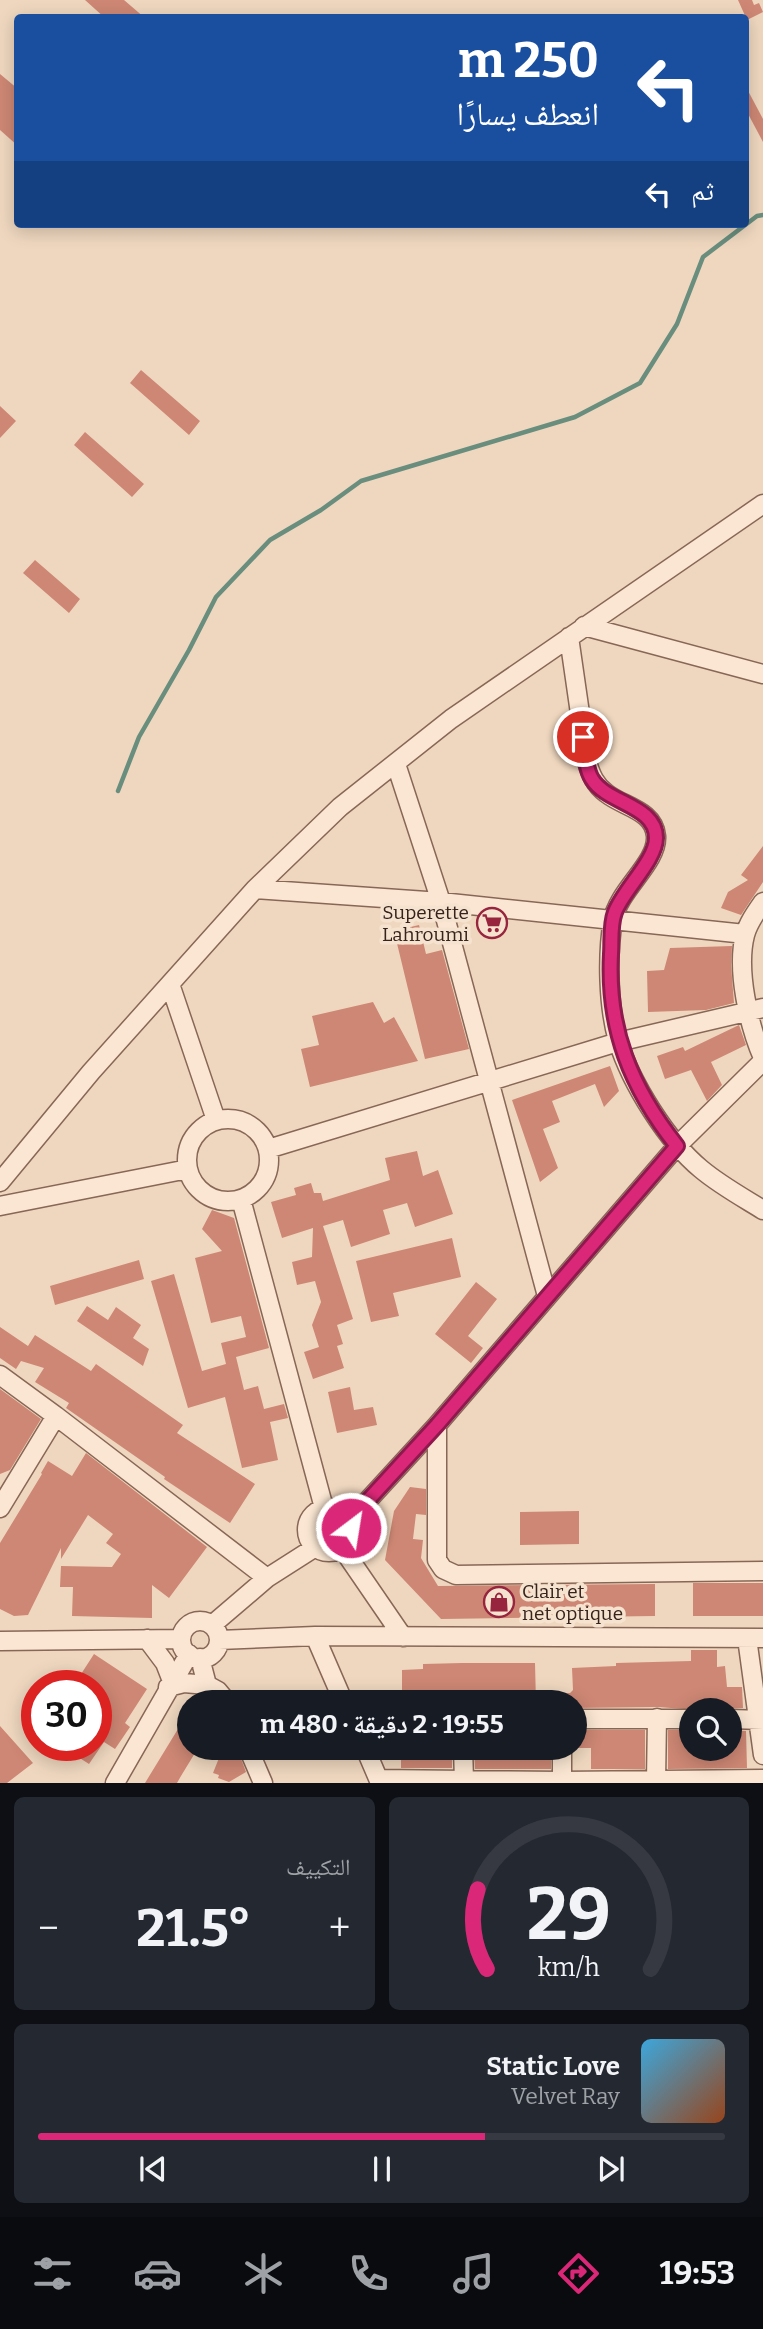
<!DOCTYPE html>
<html lang="ar">
<head>
<meta charset="utf-8">
<style>
	:root { --surface:#171b24; --page:#242831; --text:#f1f3f6; --muted:#9ea1a6; --line:#363941; --accent:#db2777 }
	body { margin:0; font-family:Bitter,"Noto Naskh Arabic",serif; background:var(--page); color:var(--text); direction:rtl; height:100vh; display:flex; flex-direction:column; font-size:26px; white-space:nowrap }
	* { box-sizing:border-box; margin:0 }
	p { font-size:23px; color:var(--muted) }
	.icon { flex:none; width:38px; height:38px; fill:none; stroke:currentColor; stroke-width:2; stroke-linecap:round; stroke-linejoin:round }
	.map { position:relative; height:1783px; overflow:hidden; direction:ltr }
	.side { display:flex; flex-direction:column; gap:14px; padding:14px; background:#0d0f14; flex:1 }
	.side>* { flex:none }
	.banner { position:absolute; left:14px; top:14px; width:735px; height:214px; border-radius:7px; box-shadow:0 4px 18px #0003; direction:rtl; background:#1a4fa0; color:#fff; overflow:hidden }
	.tools { position:absolute; left:679px; top:1698px; display:grid; gap:14px }
	.tools a { display:grid; place-items:center; width:63px; height:63px; border-radius:50%; background:var(--surface); box-shadow:0 4px 18px #0003; font-size:35px }
	.speed { position:absolute; left:21px; top:1670px; display:flex; gap:14px; font-size:35px; font-weight:700; text-align:center }
	.speed>* { display:grid; place-content:center; width:91px; height:91px; border-radius:50%; background:var(--surface); box-shadow:0 4px 18px #0003; line-height:1 }
	.speed .limit { border:10px solid #d22; background:#fff; color:#111 }
	.pin { position:absolute; display:grid; place-items:center; width:60px; height:60px; color:#fff; margin:-30px; border:4px solid #fff; border-radius:50%; box-shadow:0 2px 7px #0007 }
	.me { position:absolute; width:77px; margin:-38px; rotate:31deg; stroke-linejoin:round; filter:drop-shadow(0 0 5px #0008) }
	.turn { display:flex; align-items:center; gap:24px; height:147px; padding:0 35px; font-size:32px }
	.turn .icon { width:91px; height:91px; stroke-width:2.5 }
	.turn b { display:block; font-size:49px; line-height:60px }
	.then { display:flex; align-items:center; height:66px; padding:0 35px; background:#0003; gap:14px; font-size:26px }
	.big { font-size:52px; font-weight:700; line-height:1.1 }
	.side .card { flex:1; display:flex; flex-direction:column; justify-content:center; gap:10px; min-width:0; padding:0 24px; border-radius:10px; background:var(--page) }
	.side .dial { align-items:center; gap:0 }
	.dial svg { height:182px; overflow:visible; fill:none; stroke:var(--line); stroke-width:7; stroke-linecap:round; text-anchor:middle }
	.dial text { fill:var(--text); stroke:none }
	.song { display:flex; align-items:center; gap:21px }
	.cover { width:84px; height:84px; border-radius:10px; background:linear-gradient(135deg,hsl(200 70% 55%),hsl(20 70% 35%)) }
	.played { height:7px; border-radius:4px; background:linear-gradient(90deg,var(--accent) 65%,var(--line) 65%) }
	.keys { display:flex; justify-content:space-around; direction:ltr }
	.heat { display:flex; justify-content:space-between; align-items:center; font-size:38px; direction:ltr }
	.side .tiles { flex:1; display:grid; gap:14px; grid-template-columns:1fr 1fr }
	.card:last-child { grid-column:span 2 }
	.trip { position:absolute; left:177px; top:1690px; width:410px; height:70px; border-radius:35px; background:var(--surface); box-shadow:0 4px 18px #0003; font-weight:700; line-height:70px; text-align:center; direction:rtl }
	.tabs { display:flex; height:112px; justify-content:space-around; align-items:center; background:#090b0e; color:var(--muted) }
	.tabs .icon { width:49px; height:49px }
	.tabs .on { color:var(--accent) }
	.tabs b { font-size:32px; color:var(--text) }
	.map>svg:first-child { display:block }
	.lines { fill:none; stroke-linecap:round; stroke-linejoin:round }
	.stream { stroke:#698e7e; stroke-width:4.5 }
	.building { fill:#ce8774 }
	.minor-casing { stroke:#886757; stroke-width:21 }
	.minor { stroke:#fae6d2; stroke-width:18 }
	.route-casing { stroke:#8e194d; stroke-width:18 }
	.route { stroke:#db2777; stroke-width:12 }
	.labels { text-anchor:middle; dominant-baseline:central; stroke-width:7; stroke-linejoin:round; paint-order:stroke }
	.poi-label { font-size:19px; fill:#37231c; stroke:#f6e3cf; text-anchor:end }
</style>
</head>
<body>
<div class="map">
<svg width="763" height="1783" viewBox="0 0 763 1783">
	<rect width="100%" height="100%" fill="#efd7bf"/>
	<g class="lines">
		<!-- stream -->
		<path class="stream" d="M118,791L139,737L189,650L216,597L270,540L321,510L361,481L575,417L640,383L677,324L703,257L757,216L763,215"/>
	</g>
	<!-- building -->
	<path class="building" d="M85,0H124L145,18H105Z
		M738,0H752L754,5L759,3L763,12L747,20Z
		M0,74L18,89V146L0,130Z
		M746,87L763,119V142L746,110Z
		M141,370L200,421L189,435L130,383Z
		M0,406L16,421L0,438Z
		M85,432L144,484L132,497L74,445Z
		M35,560L80,599L69,613L23,573Z
		M763,846V882L741,915L721,908L728,892L748,880L741,875Z
		M419,925L426,954L442,950L469,1049L425,1059L394,931Z
		M732,946L731,965L734,1003L706,1010L648,1012L647,971L664,970L670,948Z
		M373,1002L384,1023L394,1017L418,1061L310,1087L301,1049L319,1045L312,1016Z
		M739,1025L746,1045L711,1062L722,1085L707,1101L691,1070L665,1079L657,1056L683,1047L685,1051Z
		M610,1066L619,1091L604,1107L595,1084L552,1101L560,1122L543,1129L558,1168L540,1182L512,1100Z
		M417,1151L423,1176L438,1170L453,1214L415,1227L407,1203L383,1210L390,1234L351,1247L343,1220L323,1226L353,1319L337,1325L343,1344L337,1346L344,1368L313,1379L304,1352L319,1347L312,1325L321,1302L315,1281L297,1285L292,1262L312,1257L313,1228L282,1238L271,1202L296,1195L294,1188L311,1183L314,1193H321L323,1201L390,1180L385,1158Z
		M212,1210L234,1218L269,1348L236,1357L244,1390L258,1386L264,1409L284,1404L288,1418L270,1422L278,1460L242,1468L225,1397L188,1408L151,1281L174,1274L202,1371L226,1364L221,1343L246,1337L241,1316L211,1323L195,1258L222,1251L202,1229Z
		M452,1238L461,1277L393,1293L399,1316L371,1322L356,1261Z
		M139,1260L144,1279L55,1305L50,1286Z
		M476,1282L497,1299L468,1336L483,1348L471,1363L435,1334Z
		M87,1306L108,1320L116,1307L141,1325L133,1338L149,1349L143,1366L77,1321Z
		M0,1327L28,1346L35,1335L91,1371L96,1364L183,1425L177,1433L255,1484L230,1523L164,1479L165,1477L66,1408L69,1403L35,1382L44,1368L21,1361L16,1369L0,1358Z
		M350,1387L354,1410L373,1407L377,1425L337,1433L328,1392Z
		M0,1389L41,1419L10,1470L0,1474Z
		M86,1453L207,1547L169,1598L152,1585V1618L72,1616L73,1587H60L61,1566L112,1567L121,1554L106,1543L113,1534L88,1515L61,1559V1548L28,1615L14,1616L0,1609V1543L42,1474L41,1473L48,1461L72,1476Z
		M410,1487L426,1489V1515L416,1514L413,1539L423,1540L421,1558L438,1586L655,1584V1616L441,1619L385,1560L394,1511Z
		M579,1511V1544L520,1545V1512Z
		M693,1583H763V1616H693Z
		M691,1650H717V1667L725,1666L727,1687H742L743,1708L697,1710L658,1707L574,1708V1703H545V1693H570L573,1690L572,1668L616,1666V1663L691,1661Z
		M94,1654L147,1689L125,1723L130,1727L115,1749L104,1742L89,1764L75,1755L71,1761L46,1745H96V1685H74Z
		M462,1663H535L536,1703H398V1692H402V1670L423,1669V1664Z
		M189,1711V1748H198L181,1776L177,1783H145Z
		M0,1726L33,1763L7,1783H0Z
		M574,1730H645V1769H591V1748H574Z
		M668,1730H691V1748H730V1730L746,1731L747,1768L668,1769Z
		M223,1748H237L246,1772L229,1782L218,1778L219,1775L213,1773Z
		M401,1748H452V1768H401Z
		M474,1748H551V1769H475Z"/>
	<g class="lines">
		<!-- minor casing -->
		<g class="minor-casing">
			<path id="minor" d="M584,626L763,674
				M569,637L587,762C591,775 595,785 606,793C623,807 654,810 656,836C658,863 618,890 613,920C607,955 608,1006 618,1041C631,1083 667,1141 701,1169C720,1185 742,1197 763,1210
				M396,764L441,902L547,1296
				M255,889L441,902L745,934
				M763,902C756,912 748,923 745,935C736,970 749,1026 763,1058
				M170,984L216,1120
				M187 1160a41 41 0 1 1 82 0a41 41 0 1 1-82 0Z
				M268,1149L618,1042L763,1008
				M0,1182L91,1072L255,889L340,807L451,719L763,504
				M241,1199L324,1508
				M0,1206L188,1169
				M0,1375L56,1416L0,1508
				M56,1416L267,1578
				M437,1425V1560L443,1569L456,1575L763,1571
				M307 1530a22 22 0 1 1 44 0a22 22 0 1 1-44 0Z
				M349,1521L437,1425L677,1146L763,1061
				M342,1548L403,1637
				M181 1640a19 19 0 1 1 38 0a19 19 0 1 1-38 0Z
				M212,1625L267,1578L314,1548
				M315,1636L344,1703
				M747,1638L763,1755
				M147,1639L165,1663L172,1681
				M219,1640L315,1636L763,1638
				M0,1641L181,1639
				M200,1658L207,1685L218,1691L228,1703
				M168,1687L184,1683L207,1685
				M574,1719H691
				M730,1719L763,1720
				M248,1748L263,1783
				M365,1748L380,1783
				M463,1748L464,1780
				M379,1779L562,1781L763,1779
				M562,1781V1748
				M656,1781L657,1718
				M115,1783L189,1654"/>
		</g>
		<!-- minor -->
		<use href="#minor" class="minor"/>
	</g>
	<g class="lines">
		<!-- route casing -->
		<g class="route-casing">
			<path id="route" d="M351,1528L349,1521L437,1425L677,1146C631,1088 607,1029 611,954C612,941 610,925 615,912C624,889 656,860 656,838C656,805 607,804 592,779C585,768 585,750 583,737"/>
		</g>
		<!-- route -->
		<use href="#route" class="route"/>
	</g>
	<!-- icons -->
	<defs>
		<g id="supermarket-ring" transform="scale(1.575)"><circle r="9.5" fill="#f6e3cf" stroke="#98253e" stroke-width="1.5"/><path d="M-6-5.5h2.5l.6 2H6L4.5 2H-2.5L-4.4-4H-6ZM-1.5 3.2a1.3 1.3 0 1 0 .1 0ZM3 3.2a1.3 1.3 0 1 0 .1 0Z" fill="#98253e"/></g>
		<g id="shop-ring" transform="scale(1.575)"><circle r="9.5" fill="#f6e3cf" stroke="#98253e" stroke-width="1.5"/><path d="M-5-2.5h2.3a2.7 3.5 0 0 1 5.4 0H5L5.5 6h-11ZM-1.5-2.5h3a1.5 2.3 0 0 0-3 0Z" fill="#98253e"/></g>
	</defs>
	<g fill-rule="evenodd">
		<use href="#supermarket-ring" x="492" y="923"/>
		<use href="#shop-ring" x="499" y="1602"/>
	</g>
	<g class="labels">
		<!-- poi labels -->
		<g class="poi-label">
			<text x="469" y="912">Superette<tspan x="469" dy="22">Lahroumi</tspan></text>
			<text x="522" y="1591" text-anchor="start">Clair et<tspan x="522" dy="22">net optique</tspan></text>
		</g>
	</g>
</svg>
<div class="tools">
<a><svg class="icon" aria-label="search" viewBox="0 0 24 24"><circle cx="10" cy="10" r="6"/><path d="M15 15l6 6"/></svg></a>
</div>
<div class="speed"><div class="limit">30</div></div>
<div class="pin" style="left:583px;top:737px;background:#d93025"><svg class="icon" aria-label="arrive" viewBox="0 0 24 24"><path d="M6 21V4h12l-3 4 3 4H6"/></svg></div>
<svg class="me" style="left:351px;top:1528px" viewBox="-20 -20 40 40"><circle r="17" fill="#db2777" stroke="#fff" stroke-width="3"/><path d="M0-11L8 9 0 5-8 9z" fill="#fff"/></svg>
<div class="trip">19:55 · 2 دقيقة · 480 m</div>
<div class="banner">
<div class="turn"><svg class="icon" aria-label="left" viewBox="0 0 24 24"><path d="M17 20v-9H6M10 6l-5 5 5 5"/></svg><div><b>250 m</b>انعطف يسارًا</div></div>
<div class="then">ثم<svg class="icon" aria-label="left" viewBox="0 0 24 24"><path d="M17 20v-9H6M10 6l-5 5 5 5"/></svg></div>
</div>
</div>
<section class="side">
<div class="tiles">
<div class="card dial"><svg viewBox="0 0 100 80">
<path d="M14 69A42 42 0 1 1 86 69"/>
<path d="M14 69A42 42 0 0 1 10 34" stroke="#db2777"/>
<text x="50" y="56" font-size="32" font-weight="700">29</text>
<text x="50" y="72" font-size="11">km/h</text>
</svg></div>
<div class="card"><p>التكييف</p>
<div class="heat"><a>−</a><b class="big">21.5°</b><a>+</a></div>
</div>
<div class="card">
<div class="song"><i class="cover"></i><div><b>Static Love</b><p>Velvet Ray</p></div></div>
<div class="played"></div>
<div class="keys"><svg class="icon" aria-label="previous" viewBox="0 0 24 24"><path d="M18 5L8 12l10 7zM5 5v14"/></svg><svg class="icon" aria-label="pause" viewBox="0 0 24 24"><path d="M8 5v14M16 5v14"/></svg><svg class="icon" aria-label="next" viewBox="0 0 24 24"><path d="M6 5l10 7-10 7zM19 5v14"/></svg></div>
</div>
</div>
</section>
<nav class="tabs">
<b>19:53</b>
<svg class="icon on" aria-label="directions" viewBox="0 0 24 24"><path d="M12 3l9 9-9 9-9-9zM9 14v-3h6M13 9l2 2-2 2"/></svg>
<svg class="icon" aria-label="music" viewBox="0 0 24 24"><path d="M9 18V5l10-2v13"/><circle cx="6" cy="18" r="3"/><circle cx="16" cy="16" r="3"/></svg>
<svg class="icon" aria-label="phone" viewBox="0 0 24 24"><path d="M5 4h4l2 5-3 2q2 4 5 5l2-3 5 2v4C11 20 4 13 5 4z"/></svg>
<svg class="icon" aria-label="climate" viewBox="0 0 24 24"><path d="M12 3v18M4 7l16 10M4 17L20 7"/></svg>
<svg class="icon" aria-label="car" viewBox="0 0 24 24"><path d="M5 17H2v-5l4-1 3-4h7l3 4 3 1v5h-3M9 17h6M6 11h13"/><circle cx="7" cy="17" r="2"/><circle cx="17" cy="17" r="2"/></svg>
<svg class="icon" aria-label="filters" viewBox="0 0 24 24"><path d="M4 7h16M4 17h16"/><circle cx="9" cy="7" r="2"/><circle cx="15" cy="17" r="2"/></svg>
</nav>
</body>
</html>
